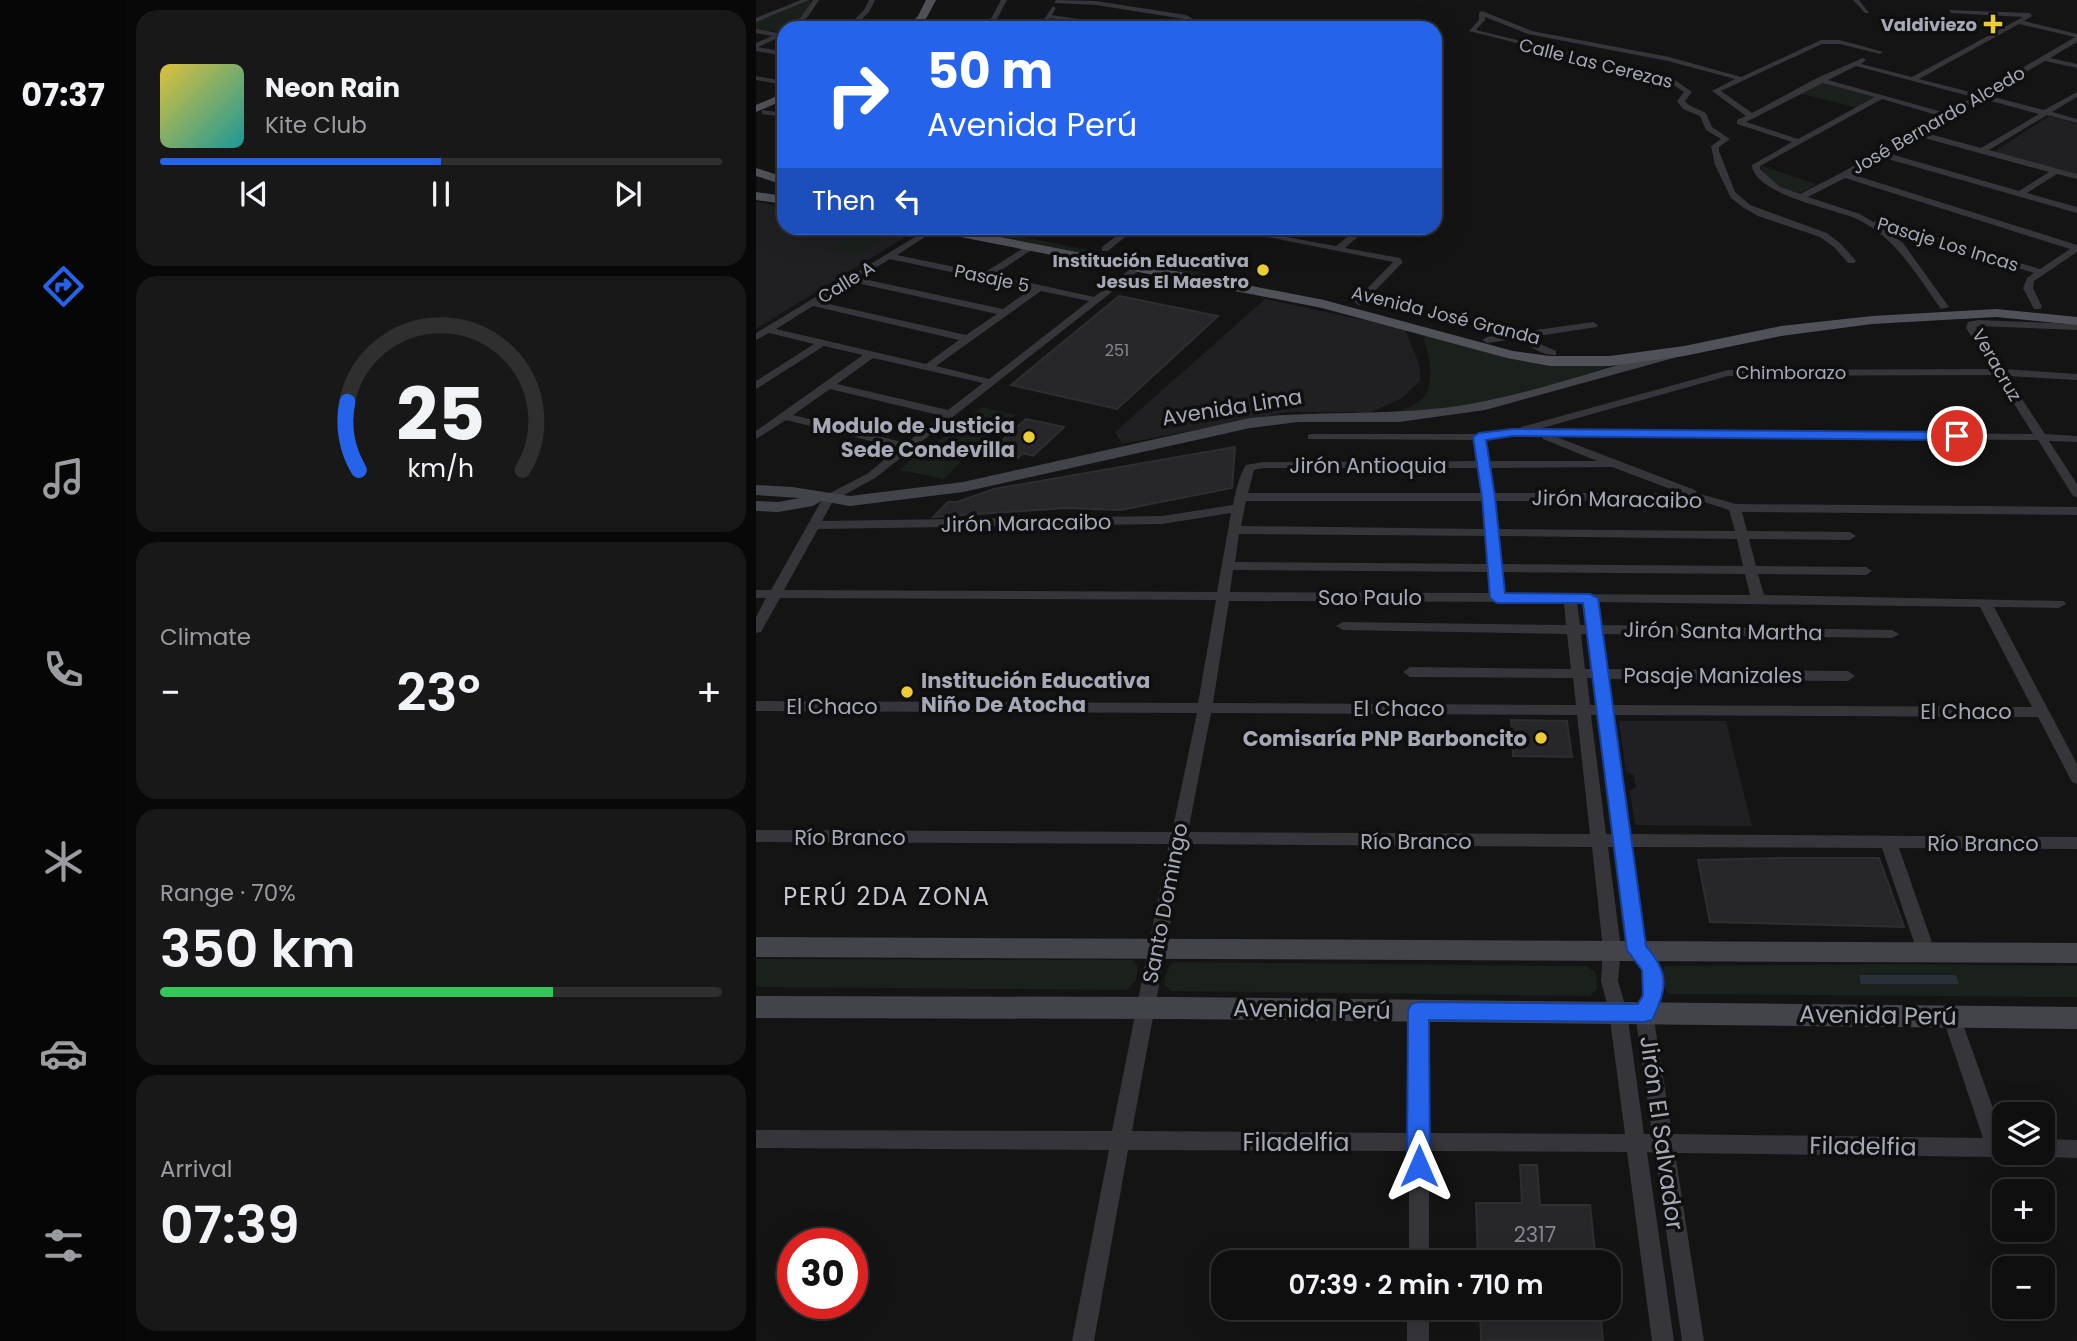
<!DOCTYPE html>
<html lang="en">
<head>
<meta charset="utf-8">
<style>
	:root { --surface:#0f0f10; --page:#181819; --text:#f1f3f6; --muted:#9b9c9f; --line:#2f2f30; --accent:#2563eb }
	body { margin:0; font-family:Poppins,sans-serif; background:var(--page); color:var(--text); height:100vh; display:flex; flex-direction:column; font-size:26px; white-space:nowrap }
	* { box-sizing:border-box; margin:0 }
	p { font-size:23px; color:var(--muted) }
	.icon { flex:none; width:38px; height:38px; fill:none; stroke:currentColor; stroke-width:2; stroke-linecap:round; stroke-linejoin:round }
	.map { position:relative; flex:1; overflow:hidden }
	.drawer { display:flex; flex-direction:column; gap:10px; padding:10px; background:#080809; width:630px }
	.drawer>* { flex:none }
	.hud { position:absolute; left:21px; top:21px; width:665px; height:214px; border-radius:21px; box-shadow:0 7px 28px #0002,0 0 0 2px var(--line); background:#2563eb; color:#fff; overflow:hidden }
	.tools { position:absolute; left:1236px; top:1102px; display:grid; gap:14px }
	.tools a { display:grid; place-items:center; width:63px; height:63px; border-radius:14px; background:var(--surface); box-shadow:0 7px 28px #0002,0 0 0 2px var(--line); font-size:35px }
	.speed { position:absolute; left:21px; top:1228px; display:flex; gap:14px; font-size:35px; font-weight:700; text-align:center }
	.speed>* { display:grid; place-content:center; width:91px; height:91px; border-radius:50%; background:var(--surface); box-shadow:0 7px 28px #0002,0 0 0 2px var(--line); line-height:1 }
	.speed .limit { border:10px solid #d22; background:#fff; color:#111 }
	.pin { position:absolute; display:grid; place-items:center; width:60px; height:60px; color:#fff; margin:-30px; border:4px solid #fff; border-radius:50%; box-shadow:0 2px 7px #0007 }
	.me { position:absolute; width:77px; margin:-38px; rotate:0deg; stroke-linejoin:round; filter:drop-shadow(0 0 5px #0008) }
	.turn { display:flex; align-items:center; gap:24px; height:147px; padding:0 35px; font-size:32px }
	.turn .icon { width:91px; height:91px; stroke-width:2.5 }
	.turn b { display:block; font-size:49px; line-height:60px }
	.then { display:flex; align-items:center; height:66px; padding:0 35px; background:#0003; gap:14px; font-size:26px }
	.big { font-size:52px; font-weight:600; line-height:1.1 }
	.drawer .tile { flex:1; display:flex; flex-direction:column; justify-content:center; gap:10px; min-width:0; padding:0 24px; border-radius:21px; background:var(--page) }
	.drawer .dial { align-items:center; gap:0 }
	.dial svg { height:182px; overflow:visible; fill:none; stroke:var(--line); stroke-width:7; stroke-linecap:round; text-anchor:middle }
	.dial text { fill:var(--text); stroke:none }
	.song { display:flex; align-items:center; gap:21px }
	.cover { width:84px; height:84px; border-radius:10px; background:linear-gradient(135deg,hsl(50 70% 55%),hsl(180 70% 35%)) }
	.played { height:7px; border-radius:4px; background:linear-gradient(90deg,var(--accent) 50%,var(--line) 50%) }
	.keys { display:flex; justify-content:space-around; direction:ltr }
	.heat { display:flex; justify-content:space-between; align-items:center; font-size:38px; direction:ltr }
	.charge { height:10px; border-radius:5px; background:linear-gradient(90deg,#34c759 70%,var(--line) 0) }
	.trip { position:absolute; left:455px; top:1250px; width:410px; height:70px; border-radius:21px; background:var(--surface); box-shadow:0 7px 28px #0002,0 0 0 2px var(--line); font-weight:600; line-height:70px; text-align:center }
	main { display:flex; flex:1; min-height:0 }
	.tabs { display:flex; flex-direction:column; width:126px; justify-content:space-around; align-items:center; background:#060606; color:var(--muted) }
	.tabs .icon { width:49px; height:49px }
	.tabs .selected { color:var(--accent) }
	.tabs b { font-size:32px; color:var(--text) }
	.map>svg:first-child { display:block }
	.built { fill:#202022 }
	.green { fill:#1a201c }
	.water { fill:#2a3039 }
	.building { fill:#272729; stroke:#2e2e31; stroke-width:2 }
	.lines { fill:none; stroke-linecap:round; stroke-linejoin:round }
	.minor { fill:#35353a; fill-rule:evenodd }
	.secondary { fill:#43444a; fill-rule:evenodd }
	.primary { fill:#515159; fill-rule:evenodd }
	.route { fill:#2563eb; stroke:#184099; stroke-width:2 }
	.poi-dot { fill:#ebcc36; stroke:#0f0f10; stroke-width:2.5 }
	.labels { text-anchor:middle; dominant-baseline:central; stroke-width:7; stroke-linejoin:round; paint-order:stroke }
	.far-number-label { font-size:16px; fill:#868791 }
	.far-poi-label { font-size:18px; font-weight:bold; fill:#a6a8b5; stroke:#0f0f10; text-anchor:end }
	.far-street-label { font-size:18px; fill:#a6a8b5; stroke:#0f0f10 }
	.street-label { font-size:21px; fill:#a6a8b5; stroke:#0f0f10 }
	.poi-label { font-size:21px; font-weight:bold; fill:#a6a8b5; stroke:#0f0f10; text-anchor:end }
	.near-number-label { font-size:21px; fill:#868791 }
	.quarter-label { font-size:24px; letter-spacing:2px; fill:#c7c8d1; stroke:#0f0f10 }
	.near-street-label { font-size:24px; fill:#a6a8b5; stroke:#0f0f10 }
</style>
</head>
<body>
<main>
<nav class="tabs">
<b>07:37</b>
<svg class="icon selected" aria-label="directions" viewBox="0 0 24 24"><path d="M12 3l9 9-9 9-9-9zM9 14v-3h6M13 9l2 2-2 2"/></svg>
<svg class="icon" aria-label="music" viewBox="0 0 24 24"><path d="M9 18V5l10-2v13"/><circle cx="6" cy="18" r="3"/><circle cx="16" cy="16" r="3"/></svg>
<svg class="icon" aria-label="phone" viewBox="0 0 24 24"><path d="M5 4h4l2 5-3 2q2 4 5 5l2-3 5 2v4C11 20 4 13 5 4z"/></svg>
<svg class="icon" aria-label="climate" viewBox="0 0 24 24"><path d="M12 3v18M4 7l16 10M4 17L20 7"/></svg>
<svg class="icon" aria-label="car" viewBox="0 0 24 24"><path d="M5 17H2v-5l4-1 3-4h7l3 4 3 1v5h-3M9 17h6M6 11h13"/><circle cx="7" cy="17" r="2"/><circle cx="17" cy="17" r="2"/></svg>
<svg class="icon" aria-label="filters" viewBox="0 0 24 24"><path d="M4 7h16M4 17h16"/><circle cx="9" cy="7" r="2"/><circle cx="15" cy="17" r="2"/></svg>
</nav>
<section class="drawer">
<div class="tile">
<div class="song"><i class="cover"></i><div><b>Neon Rain</b><p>Kite Club</p></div></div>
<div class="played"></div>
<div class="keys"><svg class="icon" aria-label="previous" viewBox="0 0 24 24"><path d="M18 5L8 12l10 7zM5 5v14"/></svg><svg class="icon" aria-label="pause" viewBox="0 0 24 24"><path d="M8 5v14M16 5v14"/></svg><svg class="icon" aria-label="next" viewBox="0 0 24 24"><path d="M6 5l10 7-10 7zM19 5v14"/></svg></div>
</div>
<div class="tile dial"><svg viewBox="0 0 100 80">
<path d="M14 69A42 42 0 1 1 86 69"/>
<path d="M14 69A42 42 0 0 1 9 39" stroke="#2563eb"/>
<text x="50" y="56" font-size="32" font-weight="700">25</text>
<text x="50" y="72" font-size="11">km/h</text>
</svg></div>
<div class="tile"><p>Climate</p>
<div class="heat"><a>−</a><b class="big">23°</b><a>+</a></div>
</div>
<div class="tile"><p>Range · 70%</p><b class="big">350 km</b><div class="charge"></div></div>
<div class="tile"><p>Arrival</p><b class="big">07:39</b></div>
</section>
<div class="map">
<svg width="1321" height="1341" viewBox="0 0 1321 1341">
	<rect width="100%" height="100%" fill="#141415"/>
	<!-- built -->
	<path class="built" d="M1293,116L1321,124V175L1238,152Z
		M0,202L28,207V228H137L154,231V234L0,329Z
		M509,299L649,329L664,367V381L646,398L616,412H531L366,444L359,432Z
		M863,721H970L996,826L879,825L874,791L880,787L878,775L870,772Z"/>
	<!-- green -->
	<path class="green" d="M53,0L55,2L47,15L24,32L0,29V21Z
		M1069,82L1122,96L1101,108L1046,94Z
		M1003,165L1060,184L1040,195L1017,184Z
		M113,228L143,230L101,256L75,251Z
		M186,228H224L498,284L494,287Z
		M666,333L756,358L863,363L801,384L712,407L642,412C651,408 665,403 670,394C679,376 672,351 666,333Z
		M226,407L260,415L209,457L174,448Z
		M162,453L205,461L188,479L144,470Z
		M0,959L377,960L382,968L380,980L371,990L0,987Z
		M418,962L831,966L840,973L841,989L834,996L415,991L408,984C409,974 410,969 418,962Z
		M1144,964L1321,966V997L912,994L904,980L908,966Z"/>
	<!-- water -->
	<path class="water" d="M1103,975H1200L1203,984H1105Z"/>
	<!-- building -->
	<path class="building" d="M363,296L462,316L361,409L255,385Z
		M270,419L308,427L277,456L267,453L262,458L239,453L247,446L241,445Z
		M479,447L476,488L364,510L310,508L177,517L192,502H201L238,489Z
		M755,720L811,721L816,757L757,756Z
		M1029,858H1123L1148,927L954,922L942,860Z
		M764,1165H781L784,1205H834L840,1262H722L720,1203H766Z
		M724,1307H844L847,1341H725Z"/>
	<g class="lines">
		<!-- minor -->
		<path class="minor" d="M45,0H53L0,22V18Z
			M57,0H63C55,12 47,28 31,28L45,17Z
			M113,0H119L113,12L97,28H90L108,10Z
			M245,0H251L236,28H230Z
			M300,0L340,1L430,15L437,19L438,28H432L431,20L428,19L340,5L298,3Z
			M1097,0H1103L1113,13H1109Z
			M297,6L300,8L296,15L380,28H363L294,18L288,28H282Z
			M1193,10L1274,13L1276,16L1268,21L1321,34V42L1294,58L1321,64V68L1289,61L1230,95L1288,110L1321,92V97L1296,112L1321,119V123L1291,115L1233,150L1321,174V179L1301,174L1271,193L1321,207V213L1125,157L1095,174L1321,245V252L1278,281L1277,288L1286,307L1284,309H1278L1267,288L1271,278L1278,273L1122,225L1147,243L1193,307L1185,309C1159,273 1139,235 1096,217C1073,208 997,193 996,165L1036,142L981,124V120L990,116L956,91L979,79L912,61L772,34L729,17V20L720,30L916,78L936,92L929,101L933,105L950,113L956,127L974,139L963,147V151L979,192L994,205L1071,233L1085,244L1100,261L1098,263H1092L1079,248L1064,237L1002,216L988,208L975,198L959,165L955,146L965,139L950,130L944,116L927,109L921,101L928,92L912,81L713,31L723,20V13L726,11L776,31L913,57L985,77L1065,40H1084L1127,52L1124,54L1084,44H1066L965,91L996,113L1061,78L1107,58L1110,60L1105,64L1156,77L1267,17L1195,13ZM1263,24L1319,37L1222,94L1163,79ZM1100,66L1217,97L1190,113L1072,80ZM1067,83L1119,97L1042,139L990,122ZM1224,98L1283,114L1225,148L1166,132ZM1126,99L1184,116L1085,173L1044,194L1024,187L1004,169V166ZM1161,136L1293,172L1263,191L1131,153ZM1089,178L1314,249L1284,269L1124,220L1117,222L1104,214L1052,197Z
			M0,29L22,33L28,30L26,36L2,47L28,52V56L0,51V43L16,36L0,33Z
			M0,76L28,81V85L0,80Z
			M6,110L28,113V117L6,114Z
			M174,228H183L141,255L228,273L274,244L277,245V249L238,275L338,297L391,256L399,258L119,478L77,501L66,521L406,516L477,505C480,492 482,477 490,465L507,462L721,461L718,440L552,439V435L556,434H723L764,430L765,427L972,370L1236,369L1210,328L1212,322L1222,320L1321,324V330L1222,326L1220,328L1247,369L1321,374V380L1251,376L1289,434L1321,436V442L1293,441L1321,484V497L1317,496L1282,440L800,437L939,490L941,493L980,504L1321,507V515L986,512L991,531L1094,532L1100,536L1094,540L993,539L1000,566L1110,567L1116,571L1110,575L1002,574L1008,595L1308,601L1310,604L1303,608L1238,607L1321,764V784L1316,782L1282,717L857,715L874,834L1321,837V849L1143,848L1179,951L1176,956L1170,958L1164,956L1161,951L1126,848L875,847L889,947C908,969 910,987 897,1013L916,1134L1227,1138L1186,1016L1189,1010L1195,1008L1201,1010L1204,1016L1248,1139V1153L1255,1155L1240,1157L919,1153L948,1341H926L899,1153L891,1152L918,1341H896L871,1152L673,1151V1262H653V1151L372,1150L338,1341H316L353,1150L0,1148V1130L356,1131L413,844L0,842V830L416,832L441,713L0,711V701L442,703L460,600L24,598L5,632L0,633V617L10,598H0V590H15L68,496L111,474L143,448L30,420L0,439V431L107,355L68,346L0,389V381L58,344L13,333L0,340V333ZM134,259L275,289L247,309L103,278ZM96,282L241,314L210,335L64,302ZM285,291L333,301L233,379L180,366ZM57,306L203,340L170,364L20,329ZM117,358L227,383L192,410L81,384ZM1240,375L1277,434L779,430L972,376ZM74,389L186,416L150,443L37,415ZM757,436L786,437L787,439L841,461H733L729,440ZM856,467L925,493H738L734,468ZM507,468H722L726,493H492L498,470ZM490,501H727L729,529L485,526ZM739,501H945L973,510L979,531L742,529ZM475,513L461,592L28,590L62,529L406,524ZM483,534L730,536L732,564L479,562ZM742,536L981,539L987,566L745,564ZM477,570L733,572L734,593L474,592ZM745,572L989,574L994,595L747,594ZM473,601L808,602L810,625L587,622L580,626L587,630L811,634L815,669L654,667L647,672L654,677L817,678L820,705L457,703ZM821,602H828L831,625H824ZM841,602L1224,607L1276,707L855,705L852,679L1092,681L1099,676L1092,671L850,669L846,634L1136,638L1143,634L1136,630L844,625ZM825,634H832L836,669H829ZM831,678H838L841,705H834ZM455,713L821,715L834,834L432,832ZM835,715H842L858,834H850ZM429,844L836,847L847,949L845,981L853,1012L869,1134L673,1133L672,1011L669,1005L663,1003L657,1005L654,1011L653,1133L376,1131ZM852,847H859L872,950L887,970L889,980L887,995L879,1013L896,1134H888L871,1012L862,981L865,949Z
			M371,228H380L352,251H346V247Z
			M466,228H482L580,246L603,228H612L589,248L644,258L647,262L606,304L603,305L598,302L600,300L637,262Z
			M837,322L842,325L841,327L775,337L784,344L800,351V355C786,356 775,347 765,338L731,343L726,340L731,337Z
			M1286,1139L1321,1140V1158L1286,1157L1279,1155L1286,1153Z
			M651,1307H673V1341H651Z"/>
		<!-- secondary -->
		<path class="secondary" d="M920,349L925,350V356L729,410L643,422H542L494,428L207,492L94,506L65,501L57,506L22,512L0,511V501L22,502L44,498L0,495V485L36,487L94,496L207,482L494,418C572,409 651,418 729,401C793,388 856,365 920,349Z
			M0,937L1321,943V963L0,957Z
			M0,996L417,997L1321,1007V1029L417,1019L0,1018Z"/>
		<!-- primary -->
		<path class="primary" d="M170,0H180L171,17L160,28H150L162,16Z
			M28,93V100L0,112V105Z
			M0,168L28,177V185L0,176Z
			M0,192L28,196V204L0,200Z
			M172,228H197L568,300L757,351L794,356H854L928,346L1025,326L1116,316L1240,309L1321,317V325L1240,317L1116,324L1025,336L928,356L854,366H794L751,358L566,308L179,232Z"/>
	</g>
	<!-- route -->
	<path class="route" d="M757,429L1201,432L1207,436L1201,440L757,436L730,440L739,497L749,593L834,594L842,598L890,946C914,973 911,990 896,1020L888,1022L673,1020L674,1166L671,1174L663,1177L655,1174L651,1166L652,1011L655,1004L663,1002L882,1004L887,995L886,970L871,950L827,603H741L734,598L726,497L717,437L723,433Z"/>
	<!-- markers -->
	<g class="poi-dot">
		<path d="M1233.5 13.5h7v7h7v7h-7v7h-7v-7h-7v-7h7z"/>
		<circle cx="507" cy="270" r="7"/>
		<circle cx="273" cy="437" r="7"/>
		<circle cx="151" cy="692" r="7"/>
		<circle cx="785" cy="738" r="7"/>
	</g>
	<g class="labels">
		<!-- far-number labels -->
		<g class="far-number-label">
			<text x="361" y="350">251</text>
		</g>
		<!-- far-poi labels -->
		<g class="far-poi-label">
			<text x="1221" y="24">Valdiviezo</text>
			<text x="493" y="260">Institución Educativa<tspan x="493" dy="21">Jesus El Maestro</tspan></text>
		</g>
		<!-- far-street labels -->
		<g class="far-street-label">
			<text transform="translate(840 63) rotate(14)">Calle Las Cerezas</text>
			<text transform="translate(1182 120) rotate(-30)">José Bernardo Alcedo</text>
			<text transform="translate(1192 244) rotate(17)">Pasaje Los Incas</text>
			<text transform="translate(236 278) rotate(12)">Pasaje 5</text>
			<text transform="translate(90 282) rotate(-32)">Calle A</text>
			<text transform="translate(690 315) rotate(14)">Avenida José Granda</text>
			<text transform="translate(1241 365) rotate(60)">Veracruz</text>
			<text x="1035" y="372">Chimborazo</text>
		</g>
		<!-- street labels -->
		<g class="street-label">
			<text transform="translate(476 407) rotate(-9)">Avenida Lima</text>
			<text x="612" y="465">Jirón Antioquia</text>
			<text transform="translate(861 499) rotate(1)">Jirón Maracaibo</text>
			<text transform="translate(270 523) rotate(-1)">Jirón Maracaibo</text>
			<text x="614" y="597">Sao Paulo</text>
			<text transform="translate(967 631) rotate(1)">Jirón Santa Martha</text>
			<text x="957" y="675">Pasaje Manizales</text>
			<text x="76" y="706">El Chaco</text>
			<text x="643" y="708">El Chaco</text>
			<text x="1210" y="711">El Chaco</text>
			<text x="94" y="837">Río Branco</text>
			<text x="660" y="841">Río Branco</text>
			<text x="1227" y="843">Río Branco</text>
			<text transform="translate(409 903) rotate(-79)">Santo Domingo</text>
		</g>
		<!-- poi labels -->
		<g class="poi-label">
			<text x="259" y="425">Modulo de Justicia<tspan x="259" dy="24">Sede Condevilla</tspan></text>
			<text x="165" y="680" text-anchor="start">Institución Educativa<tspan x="165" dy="24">Niño De Atocha</tspan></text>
			<text x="771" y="738">Comisaría PNP Barboncito</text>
		</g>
		<!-- near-number labels -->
		<g class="near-number-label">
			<text x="779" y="1234">2317</text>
		</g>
		<!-- quarter labels -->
		<g class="quarter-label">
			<text x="131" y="896">PERÚ 2DA ZONA</text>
		</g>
		<!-- near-street labels -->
		<g class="near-street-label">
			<text transform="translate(556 1009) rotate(1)">Avenida Perú</text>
			<text transform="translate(1122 1015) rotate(1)">Avenida Perú</text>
			<text transform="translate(906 1133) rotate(82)">Jirón El Salvador</text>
			<text x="540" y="1142">Filadelfia</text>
			<text transform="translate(1107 1146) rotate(1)">Filadelfia</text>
		</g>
	</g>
</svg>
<div class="tools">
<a><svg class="icon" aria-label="layers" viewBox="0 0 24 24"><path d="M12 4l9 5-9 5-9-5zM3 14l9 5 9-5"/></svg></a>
<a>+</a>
<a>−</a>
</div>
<div class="speed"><div class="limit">30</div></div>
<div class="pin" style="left:1201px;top:436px;background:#d93025"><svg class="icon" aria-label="arrive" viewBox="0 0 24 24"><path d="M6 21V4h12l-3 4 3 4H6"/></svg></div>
<svg class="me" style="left:663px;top:1166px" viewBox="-20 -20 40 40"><path d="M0-17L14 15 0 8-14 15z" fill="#2563eb" stroke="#fff" stroke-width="4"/></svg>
<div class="trip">07:39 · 2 min · 710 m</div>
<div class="hud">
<div class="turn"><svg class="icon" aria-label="right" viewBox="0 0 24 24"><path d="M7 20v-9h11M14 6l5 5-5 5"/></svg><div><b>50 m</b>Avenida Perú</div></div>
<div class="then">Then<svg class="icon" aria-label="left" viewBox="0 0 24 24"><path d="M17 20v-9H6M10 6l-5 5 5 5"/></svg></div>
</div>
</div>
</main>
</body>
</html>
